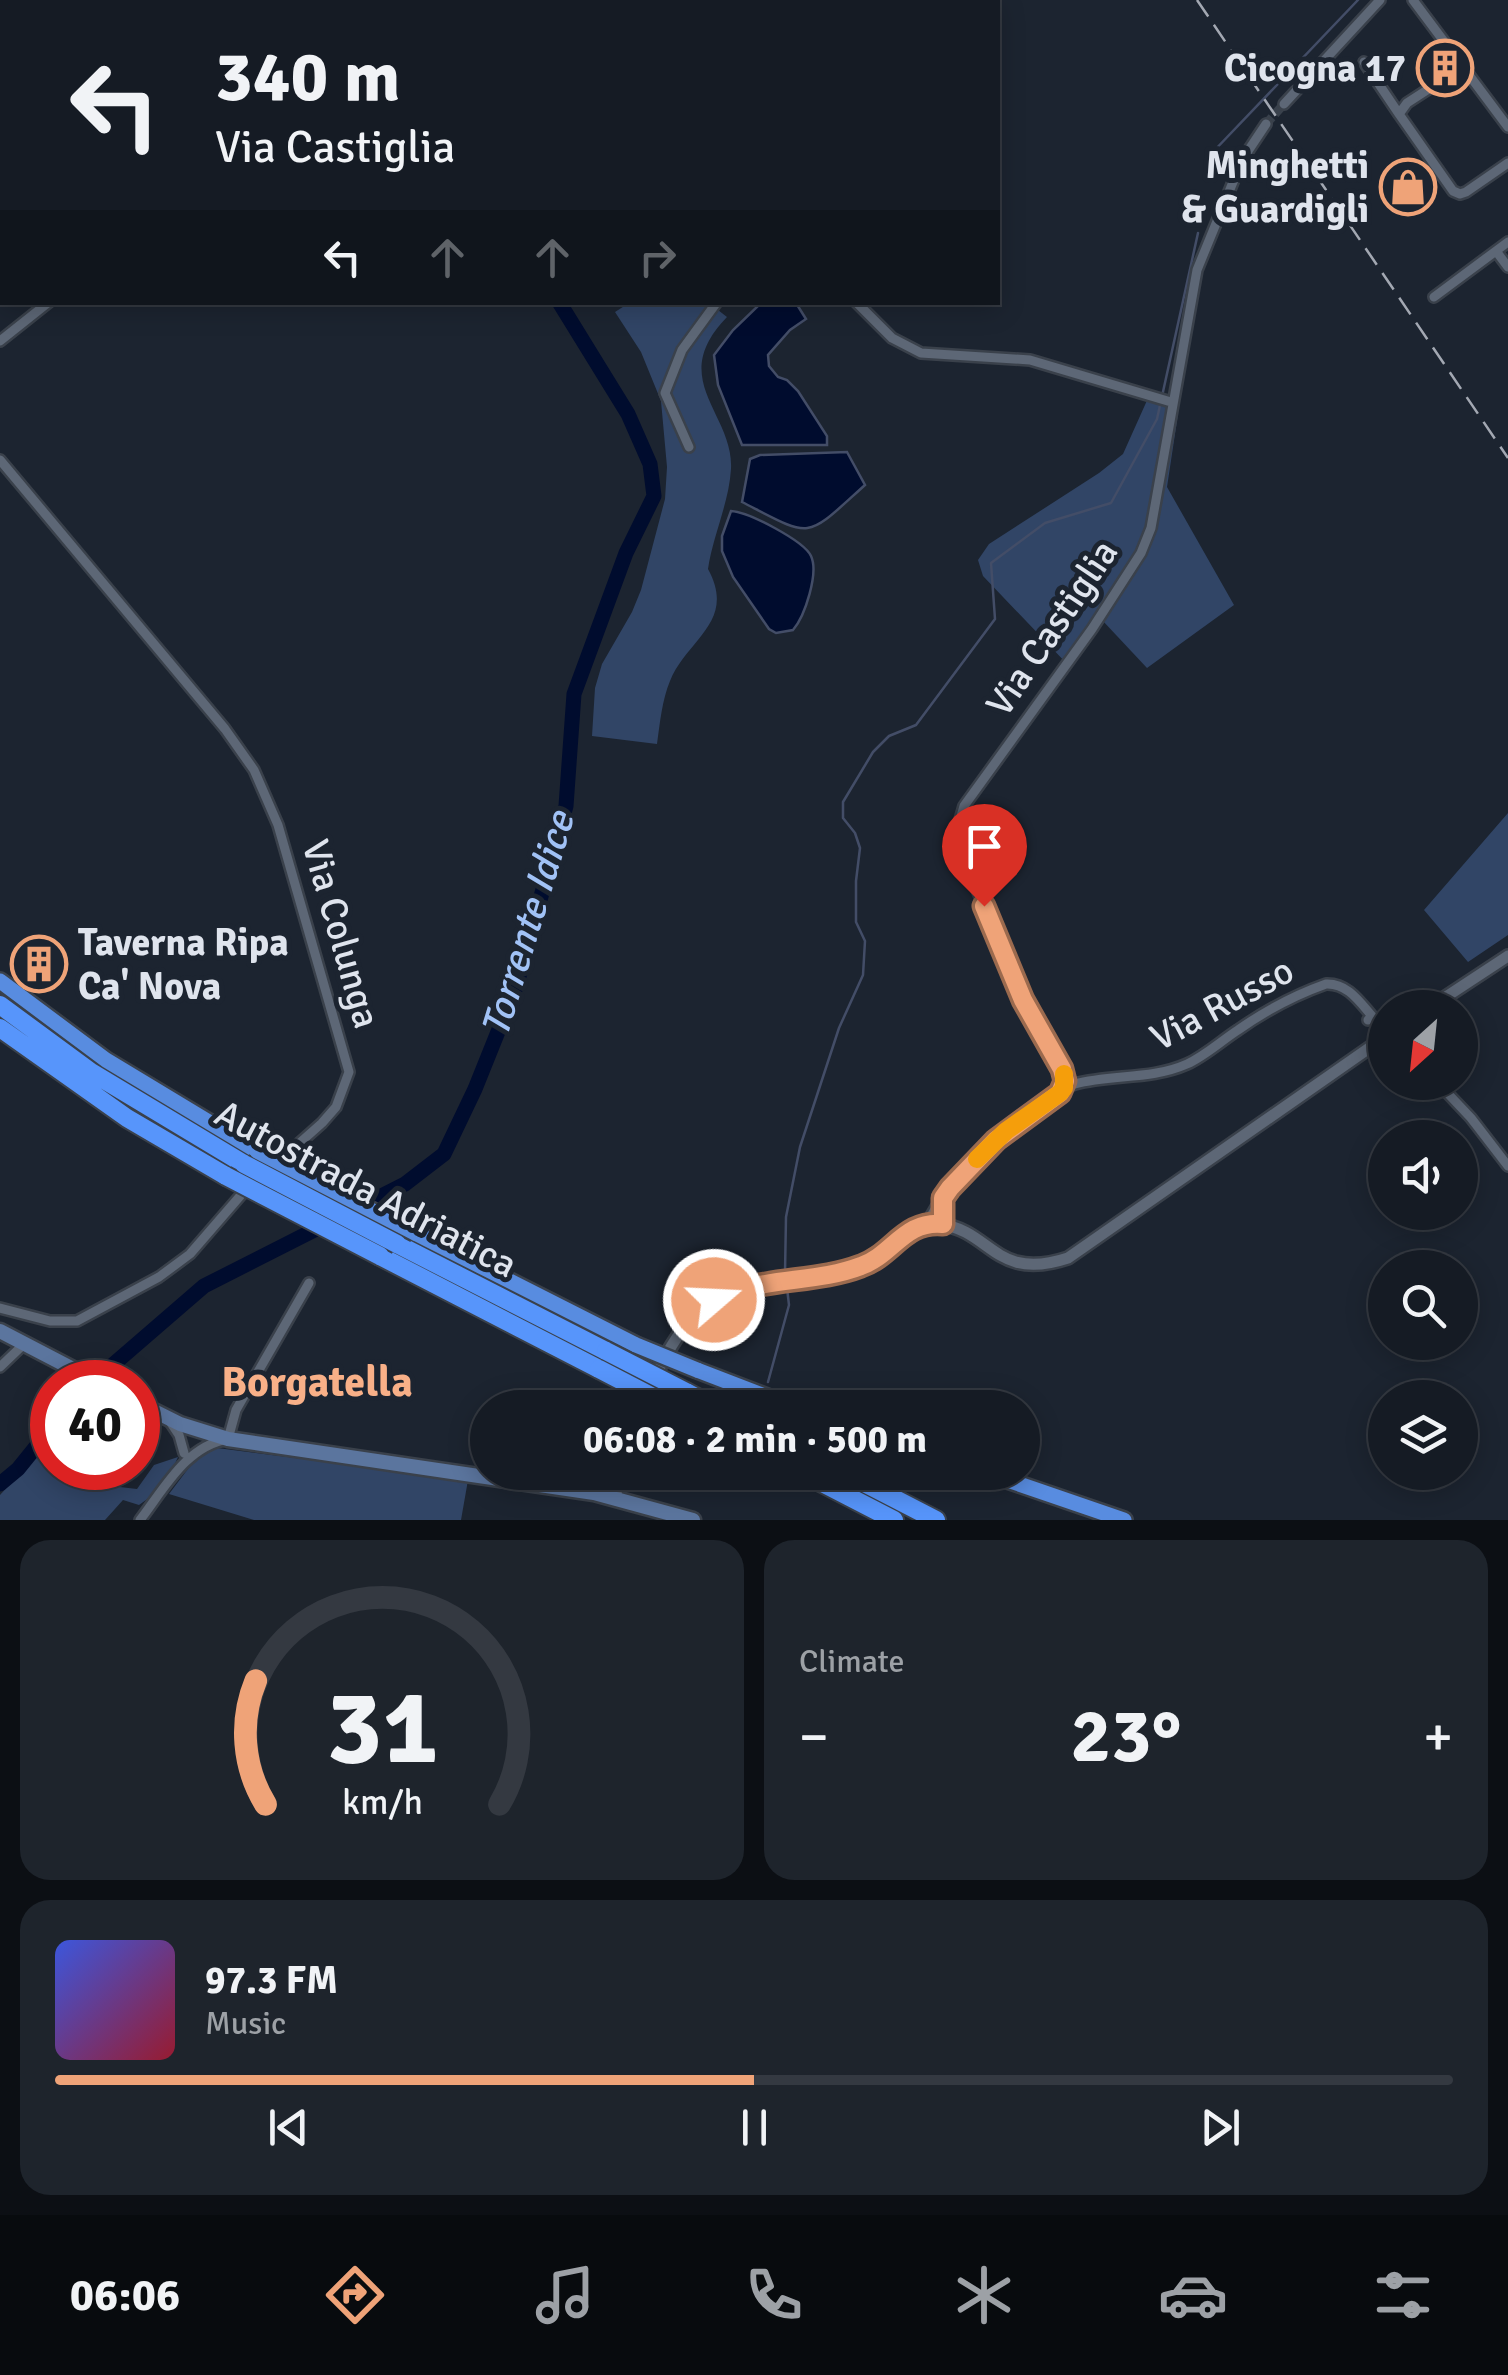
<!DOCTYPE html>
<html lang="en">
<head>
<meta charset="utf-8">
<style>
	:root { --surface:#151b24; --page:#1e242c; --text:#f1f3f6; --muted:#9da1a6; --line:#343941; --accent:#efa378 }
	body { margin:0; font-family:Signika,sans-serif; background:var(--page); color:var(--text); height:100vh; display:flex; flex-direction:column; font-size:38px; white-space:nowrap }
	* { box-sizing:border-box; margin:0 }
	p { font-size:32px; color:var(--muted) }
	.icon { flex:none; width:55px; height:55px; fill:none; stroke:currentColor; stroke-width:2; stroke-linecap:round; stroke-linejoin:round }
	.map { position:relative; height:1520px; overflow:hidden }
	.drawer { display:flex; flex-direction:column; gap:20px; padding:20px; background:#0c0f14; flex:1 }
	.drawer>* { flex:none }
	.hud { position:absolute; left:0px; top:0px; width:1000px; height:305px; box-shadow:0 5px 25px #0003,0 0 0 2px var(--line); background:#151b24; color:var(--text); overflow:hidden }
	.needle { width:65px; rotate:207deg }
	.buttons { position:absolute; left:1368px; top:990px; display:grid; gap:20px }
	.buttons a { display:grid; place-items:center; width:110px; height:110px; border-radius:50%; background:var(--surface); box-shadow:0 5px 25px #0003,0 0 0 2px var(--line); font-size:50px }
	.speed { position:absolute; left:30px; top:1360px; display:flex; gap:20px; font-size:50px; font-weight:700; text-align:center }
	.speed>* { display:grid; place-content:center; width:130px; height:130px; border-radius:50%; background:var(--surface); box-shadow:0 5px 25px #0003,0 0 0 2px var(--line); line-height:1 }
	.speed .limit { border:15px solid #d22; background:#fff; color:#111 }
	.pin { position:absolute; display:grid; place-items:center; width:85px; height:85px; color:#fff; margin:-102px -42px; border-radius:50% 50% 50% 0; rotate:-45deg; box-shadow:0 0 10px #0007 }
	.pin .icon { rotate:45deg }
	.me { position:absolute; width:110px; margin:-55px; rotate:71deg; stroke-linejoin:round; filter:drop-shadow(0 0 8px #0008) }
	.turn { display:flex; align-items:center; gap:35px; height:210px; padding:0 50px; font-size:45px }
	.turn .icon { width:130px; height:130px; stroke-width:2.5 }
	.turn b { display:block; font-size:70px; line-height:85px }
	.lanes { display:flex; align-items:center; height:95px; padding:0 50px; background:#0003; justify-content:center; gap:50px; direction:ltr }
	.lanes .off { opacity:.35 }
	.big { font-size:75px; font-weight:700; line-height:1.1 }
	.drawer .tile { flex:1; display:flex; flex-direction:column; justify-content:center; gap:15px; min-width:0; padding:0 35px; border-radius:30px; background:var(--page) }
	.drawer .dial { align-items:center; gap:0 }
	.dial svg { height:260px; overflow:visible; fill:none; stroke:var(--line); stroke-width:7; stroke-linecap:round; text-anchor:middle }
	.dial text { fill:var(--text); stroke:none }
	.song { display:flex; align-items:center; gap:30px }
	.cover { width:120px; height:120px; border-radius:15px; background:linear-gradient(135deg,hsl(230 70% 55%),hsl(350 70% 35%)) }
	.played { height:10px; border-radius:5px; background:linear-gradient(90deg,var(--accent) 50%,var(--line) 50%) }
	.keys { display:flex; justify-content:space-around; direction:ltr }
	.heat { display:flex; justify-content:space-between; align-items:center; font-size:55px; direction:ltr }
	.drawer .tiles { flex:1; display:grid; gap:20px; grid-template-columns:1fr 1fr }
	.tile:last-child { grid-column:span 2 }
	.trip { position:absolute; left:470px; top:1390px; width:570px; height:100px; border-radius:50px; background:var(--surface); box-shadow:0 5px 25px #0003,0 0 0 2px var(--line); font-weight:700; line-height:100px; text-align:center }
	.dock { display:flex; height:160px; justify-content:space-around; align-items:center; background:#080b0e; color:var(--muted) }
	.dock .icon { width:70px; height:70px }
	.dock .selected { color:var(--accent) }
	.dock b { font-size:45px; color:var(--text) }
	.map>svg:first-child { display:block }
	.green { fill:#314566 }
	.water { fill:#000c2e; stroke:#434d67; stroke-width:2.5 }
	.lines { fill:none; stroke-linecap:round; stroke-linejoin:round }
	.stream { stroke:#434d67; stroke-width:2.5 }
	.river { stroke:#000c2e; stroke-width:15 }
	.minor-tunnel { stroke:#39414c; stroke-width:9; stroke-dasharray:9 4.5; stroke-linecap:butt }
	.minor-casing { stroke:#3a414b; stroke-width:14 }
	.tertiary-casing { stroke:#3a414b; stroke-width:16 }
	.secondary-casing { stroke:#3a414b; stroke-width:19 }
	.trunk-casing { stroke:#3a414b; stroke-width:20 }
	.motorway-casing { stroke:#3a414b; stroke-width:22 }
	.minor { stroke:#5d6776; stroke-width:9 }
	.tertiary { stroke:#5d6776; stroke-width:11 }
	.secondary { stroke:#5b759e; stroke-width:14 }
	.trunk { stroke:#588ce0; stroke-width:15 }
	.motorway { stroke:#5795fb; stroke-width:18 }
	.rail { stroke:#a3a8b2; stroke-width:2.5; stroke-dasharray:20 10; stroke-linecap:butt }
	.trunk-bridge-casing { stroke:#3a414b; stroke-width:20; stroke-linecap:butt }
	.motorway-bridge-casing { stroke:#3a414b; stroke-width:22; stroke-linecap:butt }
	.trunk-bridge { stroke:#588ce0; stroke-width:15 }
	.motorway-bridge { stroke:#5795fb; stroke-width:18 }
	.route-casing { stroke:#9b6a4e; stroke-width:25 }
	.route { stroke:#efa378; stroke-width:18 }
	.slow { stroke:#f59e0b; stroke-width:18 }
	.labels { text-anchor:middle; dominant-baseline:central; stroke-width:10; stroke-linejoin:round; paint-order:stroke }
	.poi-label { font-size:38px; font-weight:bold; fill:#dfe4ed; stroke:#1c2430; text-anchor:end }
	.street-label { font-size:38px; fill:#dfe4ed; stroke:#1c2430 }
	.water-label { font-size:40px; font-style:italic; fill:#a1c2f6; stroke:#1c2430 }
	.quarter-label { font-size:42px; font-weight:bold; fill:#f8b088; stroke:#1c2430 }
</style>
</head>
<body>
<div class="map">
<svg width="1508" height="1520" viewBox="0 0 1508 1520">
	<rect width="100%" height="100%" fill="#1c2430"/>
	<!-- green -->
	<path class="green" d="M629,303H709L727,317C666,380 734,413 731,469C729,503 713,535 708,569C737,622 687,639 670,681C662,700 660,723 657,744L592,736L595,688L602,664L632,612L641,590L665,499L667,467L661,401L641,352L615,312Z
		M1149,396L1167,400L1178,414L1167,487L1234,605L1147,668L1102,620L1069,666L983,576L978,560L989,544L1099,473L1123,454Z
		M1508,813V935L1468,962L1424,910Z
		M217,1448L468,1480L461,1520H254L169,1494L203,1449L210,1451Z
		M52,1451V1468H94L111,1486L137,1489L154,1465L178,1457C169,1478 159,1492 139,1505L123,1500L105,1520H0V1495L32,1460Z"/>
	<!-- water -->
	<path class="water" d="M762,302L796,303L806,319L790,330L768,355L769,366L778,377L787,380L798,391L827,436V445H742L718,385L714,355L733,330Z
		M847,452L865,485C804,540 814,539 742,502L750,459L760,455Z
		M731,511C749,512 804,541 811,556C819,573 805,616 793,630L776,633L769,629L733,577L722,551V536Z"/>
	<g class="lines">
		<!-- stream -->
		<path class="stream" d="M1211,154L1358,0
			M785,1273L786,1217L800,1147L839,1028L863,975L865,941L856,922V881L860,848L855,833L843,818V802L873,752L889,736L916,725L995,619L991,563L1045,523L1111,503L1157,419L1198,233
			M768,1382L789,1305L787,1288"/>
		<!-- river -->
		<path class="river" d="M492,2L494,0
			M93,1382L204,1286L405,1184L444,1154L475,1089L516,987L566,806L574,694L626,553L654,496L650,464L628,414L559,302
			M0,1484L18,1469L52,1427"/>
		<!-- minor-tunnel -->
		<path class="minor-tunnel" d="M1266,124L1284,104"/>
		<!-- minor casing -->
		<g class="minor-casing">
			<path id="minor" d="M1413,0L1508,127
				M209,2L210,0
				M1364,62L1399,114
				M1464,66L1407,103L1399,114L1453,191L1460,194L1466,192L1508,163
				M1284,104L1380,0
				M1496,251L1508,267
				M1434,297L1508,242
				M856,302L892,338L921,353L1030,360L1171,402
				M0,341L49,302
				M689,447L665,393L682,350L717,302
				M0,460L225,729L254,770L278,825L349,1072L336,1107L322,1123L241,1195L190,1254L159,1277L77,1321H50L0,1308
				M1437,1082L1471,1118L1508,1166
				M1064,1087L1062,1069L1023,1000L958,844L957,830L964,806L1092,629L1141,553L1151,528L1197,270L1242,160L1266,124
				M927,1224C952,1171 1003,1134 1050,1101C1060,1095 1064,1087 1075,1084C1112,1074 1151,1080 1187,1064C1205,1056 1221,1041 1238,1030C1265,1011 1295,995 1326,984C1347,983 1359,1001 1372,1016L1368,1020
				M0,1367L24,1344
				M171,1423L179,1435L184,1453
				M140,1520C164,1489 186,1446 228,1439L236,1410L309,1283"/>
		</g>
		<!-- tertiary casing -->
		<g class="tertiary-casing">
			<path id="tertiary" d="M1429,1008L1508,956
				M639,1408C684,1319 690,1296 793,1279C815,1275 841,1274 862,1266C891,1255 904,1219 940,1224C992,1231 995,1282 1068,1258L1385,1037
				M613,1472L617,1498
				M594,1493L603,1472"/>
		</g>
		<!-- secondary casing -->
		<g class="secondary-casing">
			<path id="secondary" d="M0,1331L98,1382
				M138,1403L180,1424L228,1439L594,1493L693,1520"/>
		</g>
		<!-- trunk casing -->
		<g class="trunk-casing">
			<path id="trunk" d="M0,981L106,1060L257,1151
				M415,1233L636,1345
				M697,1370L796,1408
				M984,1472L1124,1520"/>
		</g>
		<!-- motorway casing -->
		<g class="motorway-casing">
			<path id="motorway" d="M0,1005L91,1072L244,1164
				M0,1028L127,1118L226,1176
				M397,1244L606,1351
				M380,1256L599,1369
				M686,1392L716,1408
				M801,1472L894,1520
				M843,1472L936,1520"/>
		</g>
		<!-- minor -->
		<use href="#minor" class="minor"/>
		<!-- tertiary -->
		<use href="#tertiary" class="tertiary"/>
		<!-- secondary -->
		<use href="#secondary" class="secondary"/>
		<!-- trunk -->
		<use href="#trunk" class="trunk"/>
		<!-- motorway -->
		<use href="#motorway" class="motorway"/>
		<!-- rail -->
		<path class="rail" d="M1197,0L1508,458"/>
		<!-- trunk-bridge casing -->
		<g class="trunk-bridge-casing">
			<path id="trunk-bridge" d="M257,1151L415,1233
				M636,1345L697,1370"/>
		</g>
		<!-- motorway-bridge casing -->
		<g class="motorway-bridge-casing">
			<path id="motorway-bridge" d="M244,1164L397,1244
				M226,1176L380,1256
				M606,1351L686,1392
				M599,1369L674,1408"/>
		</g>
		<!-- trunk-bridge -->
		<use href="#trunk-bridge" class="trunk-bridge"/>
		<!-- motorway-bridge -->
		<use href="#motorway-bridge" class="motorway-bridge"/>
	</g>
	<g class="lines">
		<!-- route casing -->
		<g class="route-casing">
			<path id="route" d="M714,1300C760,1276 814,1284 861,1266C893,1255 904,1220 943,1224V1198L950,1188L996,1140L1060,1093L1065,1081L1062,1069L1023,1000L984,906"/>
		</g>
		<!-- route -->
		<use href="#route" class="route"/>
		<!-- slow -->
		<path class="slow" d="M977,1159L1006,1131L1060,1093L1064,1088V1074"/>
	</g>
	<!-- icons -->
	<defs>
		<g id="building-ring" transform="scale(2.875)"><circle r="9.5" fill="#1c2430" stroke="#efa378" stroke-width="1.5"/><path d="M-4-6H4V6H1V3H-1V6H-4ZM-2.5-4.3h1.7v1.8h-1.7ZM.8-4.3h1.7v1.8H.8ZM-2.5-1h1.7V.8h-1.7ZM.8-1h1.7V.8H.8Z" fill="#efa378"/></g>
		<g id="shop-ring" transform="scale(2.875)"><circle r="9.5" fill="#1c2430" stroke="#efa378" stroke-width="1.5"/><path d="M-5-2.5h2.3a2.7 3.5 0 0 1 5.4 0H5L5.5 6h-11ZM-1.5-2.5h3a1.5 2.3 0 0 0-3 0Z" fill="#efa378"/></g>
	</defs>
	<g fill-rule="evenodd">
		<use href="#building-ring" x="1445" y="68"/>
		<use href="#shop-ring" x="1408" y="187"/>
		<use href="#building-ring" x="39" y="964"/>
	</g>
	<g class="labels">
		<!-- poi labels -->
		<g class="poi-label">
			<text x="1406" y="68">Cicogna 17</text>
			<text x="1369" y="165">Minghetti<tspan x="1369" dy="44">&amp; Guardigli</tspan></text>
			<text x="78" y="942" text-anchor="start">Taverna Ripa<tspan x="78" dy="44">Ca' Nova</tspan></text>
		</g>
		<!-- street labels -->
		<g class="street-label">
			<text transform="translate(1052 628) rotate(-56)">Via Castiglia</text>
			<text transform="translate(341 934) rotate(74)">Via Colunga</text>
			<text transform="translate(1222 1004) rotate(-28)">Via Russo</text>
			<text transform="translate(366 1189) rotate(28)">Autostrada Adriatica</text>
		</g>
		<!-- water labels -->
		<g class="water-label">
			<text transform="translate(528 924) rotate(-73)">Torrente Idice</text>
		</g>
		<!-- quarter labels -->
		<g class="quarter-label">
			<text x="317" y="1382">Borgatella</text>
		</g>
	</g>
</svg>
<div class="buttons">
<a><svg class="needle" viewBox="-14 -14 28 28"><path d="M0-13l5 13h-10z" fill="#e53935"/><path d="M0 13l5-13h-10z" fill="#9da1a6"/></svg></a>
<a><svg class="icon" aria-label="sound" viewBox="0 0 24 24"><path d="M4 9h4l5-4v14l-5-4H4zM17 9q2 3 0 6"/></svg></a>
<a><svg class="icon" aria-label="search" viewBox="0 0 24 24"><circle cx="10" cy="10" r="6"/><path d="M15 15l6 6"/></svg></a>
<a><svg class="icon" aria-label="layers" viewBox="0 0 24 24"><path d="M12 4l9 5-9 5-9-5zM3 14l9 5 9-5"/></svg></a>
</div>
<div class="speed"><div class="limit">40</div></div>
<div class="pin" style="left:984px;top:906px;background:#d93025"><svg class="icon" aria-label="arrive" viewBox="0 0 24 24"><path d="M6 21V4h12l-3 4 3 4H6"/></svg></div>
<svg class="me" style="left:714px;top:1300px" viewBox="-20 -20 40 40"><circle r="17" fill="#efa378" stroke="#fff" stroke-width="3"/><path d="M0-11L8 9 0 5-8 9z" fill="#fff"/></svg>
<div class="trip">06:08 · 2 min · 500 m</div>
<div class="hud">
<div class="turn"><svg class="icon" aria-label="left" viewBox="0 0 24 24"><path d="M17 20v-9H6M10 6l-5 5 5 5"/></svg><div><b>340 m</b>Via Castiglia</div></div>
<div class="lanes"><svg class="icon" aria-label="left" viewBox="0 0 24 24"><path d="M17 20v-9H6M10 6l-5 5 5 5"/></svg><svg class="icon off" aria-label="ahead" viewBox="0 0 24 24"><path d="M12 20V5M6 11l6-6 6 6"/></svg><svg class="icon off" aria-label="ahead" viewBox="0 0 24 24"><path d="M12 20V5M6 11l6-6 6 6"/></svg><svg class="icon off" aria-label="right" viewBox="0 0 24 24"><path d="M7 20v-9h11M14 6l5 5-5 5"/></svg></div>
</div>
</div>
<section class="drawer">
<div class="tiles">
<div class="tile dial"><svg viewBox="0 0 100 80">
<path d="M14 69A42 42 0 1 1 86 69"/>
<path d="M14 69A42 42 0 0 1 11 31" stroke="#efa378"/>
<text x="50" y="56" font-size="32" font-weight="700">31</text>
<text x="50" y="72" font-size="11">km/h</text>
</svg></div>
<div class="tile"><p>Climate</p>
<div class="heat"><a>−</a><b class="big">23°</b><a>+</a></div>
</div>
<div class="tile">
<div class="song"><i class="cover"></i><div><b>97.3 FM</b><p>Music</p></div></div>
<div class="played"></div>
<div class="keys"><svg class="icon" aria-label="previous" viewBox="0 0 24 24"><path d="M18 5L8 12l10 7zM5 5v14"/></svg><svg class="icon" aria-label="pause" viewBox="0 0 24 24"><path d="M8 5v14M16 5v14"/></svg><svg class="icon" aria-label="next" viewBox="0 0 24 24"><path d="M6 5l10 7-10 7zM19 5v14"/></svg></div>
</div>
</div>
</section>
<nav class="dock">
<b>06:06</b>
<svg class="icon selected" aria-label="directions" viewBox="0 0 24 24"><path d="M12 3l9 9-9 9-9-9zM9 14v-3h6M13 9l2 2-2 2"/></svg>
<svg class="icon" aria-label="music" viewBox="0 0 24 24"><path d="M9 18V5l10-2v13"/><circle cx="6" cy="18" r="3"/><circle cx="16" cy="16" r="3"/></svg>
<svg class="icon" aria-label="phone" viewBox="0 0 24 24"><path d="M5 4h4l2 5-3 2q2 4 5 5l2-3 5 2v4C11 20 4 13 5 4z"/></svg>
<svg class="icon" aria-label="climate" viewBox="0 0 24 24"><path d="M12 3v18M4 7l16 10M4 17L20 7"/></svg>
<svg class="icon" aria-label="car" viewBox="0 0 24 24"><path d="M5 17H2v-5l4-1 3-4h7l3 4 3 1v5h-3M9 17h6M6 11h13"/><circle cx="7" cy="17" r="2"/><circle cx="17" cy="17" r="2"/></svg>
<svg class="icon" aria-label="filters" viewBox="0 0 24 24"><path d="M4 7h16M4 17h16"/><circle cx="9" cy="7" r="2"/><circle cx="15" cy="17" r="2"/></svg>
</nav>
</body>
</html>
